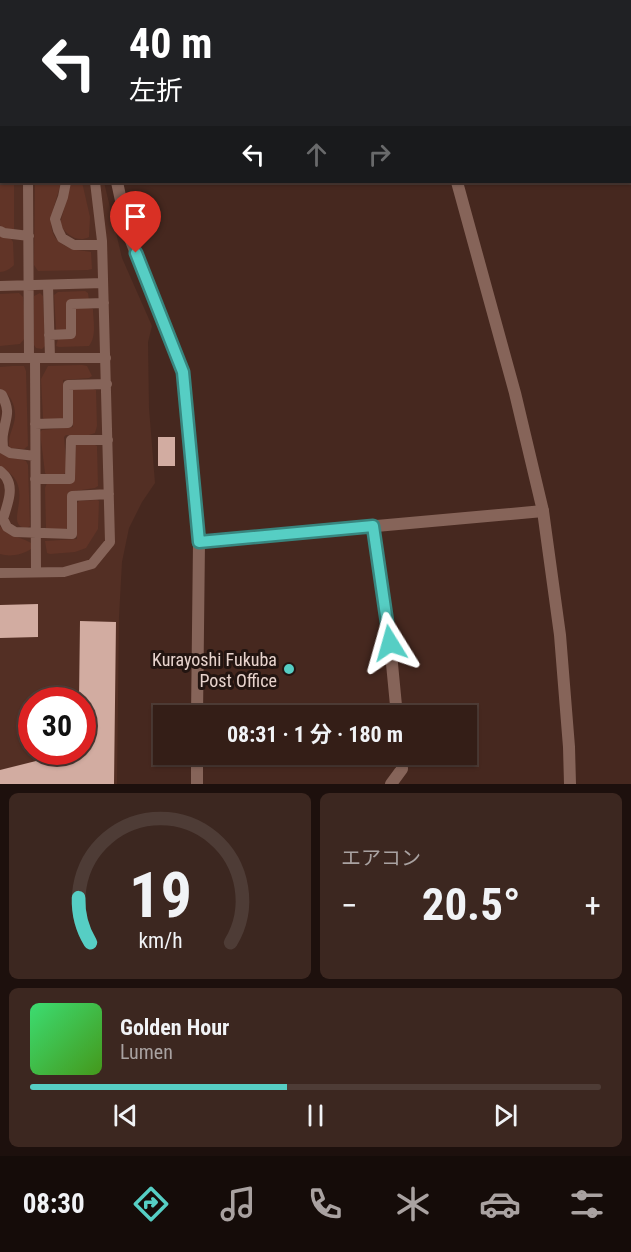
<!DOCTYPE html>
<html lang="ja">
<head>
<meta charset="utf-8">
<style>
	:root { --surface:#341e17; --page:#3c2720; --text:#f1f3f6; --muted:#a9a2a1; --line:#4e3c36; --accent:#56cec4 }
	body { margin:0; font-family:"Roboto Condensed","Noto Sans JP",sans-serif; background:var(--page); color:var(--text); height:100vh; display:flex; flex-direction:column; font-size:22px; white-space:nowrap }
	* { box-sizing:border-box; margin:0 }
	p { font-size:20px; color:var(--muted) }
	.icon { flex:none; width:33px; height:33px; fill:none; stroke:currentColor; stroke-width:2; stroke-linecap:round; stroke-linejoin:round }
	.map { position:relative; height:784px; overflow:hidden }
	.panel { display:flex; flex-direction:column; gap:9px; padding:9px; background:#1d100d; flex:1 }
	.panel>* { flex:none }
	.guide { position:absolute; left:0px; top:0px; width:632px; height:183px; box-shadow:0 2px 4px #0004,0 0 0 2px var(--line); background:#202124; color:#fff; overflow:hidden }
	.speed { position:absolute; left:18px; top:687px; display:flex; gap:12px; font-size:30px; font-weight:700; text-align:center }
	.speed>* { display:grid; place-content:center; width:78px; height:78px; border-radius:50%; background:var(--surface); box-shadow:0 2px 4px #0004,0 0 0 2px var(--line); line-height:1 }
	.speed .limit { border:9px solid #d22; background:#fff; color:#111 }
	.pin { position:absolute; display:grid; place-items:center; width:51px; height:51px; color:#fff; margin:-62px -26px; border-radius:50% 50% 50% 0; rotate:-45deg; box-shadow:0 0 6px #0007 }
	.pin .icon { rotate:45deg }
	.me { position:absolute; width:66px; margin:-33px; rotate:352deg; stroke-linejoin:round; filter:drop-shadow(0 0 4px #0008) }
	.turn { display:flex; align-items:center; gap:21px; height:126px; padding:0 30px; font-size:27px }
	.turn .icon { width:78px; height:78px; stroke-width:2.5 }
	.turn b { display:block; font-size:42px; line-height:51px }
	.lanes { display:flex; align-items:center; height:57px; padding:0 30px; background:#0003; justify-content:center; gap:30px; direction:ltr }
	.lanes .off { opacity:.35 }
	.big { font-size:45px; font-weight:700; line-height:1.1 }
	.panel .widget { flex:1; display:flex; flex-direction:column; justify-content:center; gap:9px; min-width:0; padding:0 21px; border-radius:9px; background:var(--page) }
	.panel .dial { align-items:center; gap:0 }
	.dial svg { height:156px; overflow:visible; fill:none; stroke:var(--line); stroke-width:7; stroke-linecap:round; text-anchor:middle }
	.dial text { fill:var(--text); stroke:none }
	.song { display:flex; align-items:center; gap:18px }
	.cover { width:72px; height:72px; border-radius:9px; background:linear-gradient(135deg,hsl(140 70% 55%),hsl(100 70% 35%)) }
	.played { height:6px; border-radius:3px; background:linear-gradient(90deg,var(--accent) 45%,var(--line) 45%) }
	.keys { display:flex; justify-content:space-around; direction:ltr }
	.heat { display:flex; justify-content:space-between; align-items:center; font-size:33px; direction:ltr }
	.panel .tiles { flex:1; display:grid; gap:9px; grid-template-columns:1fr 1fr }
	.widget:last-child { grid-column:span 2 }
	.trip { position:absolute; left:153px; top:705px; width:324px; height:60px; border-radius:0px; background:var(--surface); box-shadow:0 2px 4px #0004,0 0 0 2px var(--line); font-weight:700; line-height:60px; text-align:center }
	.tab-bar { display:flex; height:96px; justify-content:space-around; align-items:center; background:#150c09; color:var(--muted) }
	.tab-bar .icon { width:42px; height:42px }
	.tab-bar .current { color:var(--accent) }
	.tab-bar b { font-size:27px; color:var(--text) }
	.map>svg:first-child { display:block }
	.built { fill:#532f24; fill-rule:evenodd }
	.green { fill:#613427 }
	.building { fill:#d2aca1 }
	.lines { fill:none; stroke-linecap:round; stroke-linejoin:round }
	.service { stroke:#866459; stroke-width:10 }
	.minor { stroke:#866459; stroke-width:12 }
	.tertiary { stroke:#866459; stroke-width:12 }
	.route-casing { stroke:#38867f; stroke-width:15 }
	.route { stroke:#56cec4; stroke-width:10 }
	.poi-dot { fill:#56cec4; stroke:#231511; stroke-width:2 }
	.labels { text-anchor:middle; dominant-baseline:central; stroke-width:6; stroke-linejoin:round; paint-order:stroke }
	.poi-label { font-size:18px; fill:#e7d3cd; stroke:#231511; text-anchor:end }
</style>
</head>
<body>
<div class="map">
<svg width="631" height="784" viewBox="0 0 631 784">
	<rect width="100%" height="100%" fill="#46281f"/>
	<!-- built -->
	<path class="built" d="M0,58H1L2,182H104L122,258L152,326L148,342L149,408L155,483L142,502L129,528L122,562L119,617L117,784H0ZM32,700H82V752H32Z"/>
	<!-- green -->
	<path class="green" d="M0,153H1L2,182H14V229L11,230L1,227L0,225Z
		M35,182H61C55,209 36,240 77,250C82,251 87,251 91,252L92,269L88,270L38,271L34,265Z
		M71,182H82L90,217L89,237C78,243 66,235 60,224Z
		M0,234L10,237L13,242L14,265C10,269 5,272 0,272Z
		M85,291L88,293L89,300L70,301L69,329L58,334L56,329L54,295L58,292Z
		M19,293L23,297L26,337L20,344L0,346V294Z
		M40,293L43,296L45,346L42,349L36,348L34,345V296Z
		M75,305L93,309C93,321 97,335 89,346L59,347L56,346L58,339L73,336Z
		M82,365L87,366L92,376L89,378L63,380L64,417L62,419L45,421L43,418L41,379L48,366Z
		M12,366H24L26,371L28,446L24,449L11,448L9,446C8,435 14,428 15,417C16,406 10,393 0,389V367Z
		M91,388L96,390L97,426L95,433L89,435H66L64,437L67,471L63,475H47L45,473L40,432L42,430L73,427L72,389Z
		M76,444H93L97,446L98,486L95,488L68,492V527L65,530L46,529L45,488L47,483L74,481Z
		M0,453L26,461L28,465L30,526L27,528C0,526 41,486 0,467Z
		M97,500L99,501L98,529L86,548L75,552L50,554L47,553L45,541L77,539V503L79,501Z
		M0,526C8,537 20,536 31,543V549C22,555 10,557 0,554Z"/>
	<!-- building -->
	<path class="building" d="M158,437H175V466H158Z
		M38,604V637L0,638V605Z
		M80,621L116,622L114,784H0V770L72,752H82V700H79Z"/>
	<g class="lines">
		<!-- service -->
		<path class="service" d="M0,136H2
			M28,182L29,358
			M66,182L63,197L55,219L58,230L62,238L74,245H102
			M0,231L4,233L29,236
			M48,285L50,358
			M0,286L103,283
			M49,335L71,334V304L104,303
			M0,358H106
			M35,358L36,572
			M0,394L2,395C11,413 6,416 3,434C2,439 3,444 3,449L10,453L35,456
			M35,424L68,423V385L107,384
			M0,471C3,474 6,476 7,479C14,490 6,508 3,519L7,527L15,532L72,534V496L109,494
			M35,479H70L71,440H108
			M0,573L64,572L92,564L110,542L102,241L95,182"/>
		<!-- minor -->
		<path class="minor" d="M630,29H631
			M630,165H631
			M117,182L128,233L183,372L199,542L197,716
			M373,526L390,643L397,716
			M199,542L543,511
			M197,784V754
			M391,784L402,769L401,754"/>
		<!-- tertiary -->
		<path class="tertiary" d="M406,0L407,2
			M457,182L515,393L543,511L560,635L569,747L570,784"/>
	</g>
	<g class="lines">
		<!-- route casing -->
		<g class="route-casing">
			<path id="route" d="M136,253L183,372L199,542L373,526L390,643"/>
		</g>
		<!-- route -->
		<use href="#route" class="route"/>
	</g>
	<!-- markers -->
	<circle class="poi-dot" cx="289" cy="669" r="6"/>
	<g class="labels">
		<!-- poi labels -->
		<g class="poi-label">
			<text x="277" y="659">Kurayoshi Fukuba<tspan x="277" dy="21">Post Office</tspan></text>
		</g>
	</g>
</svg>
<div class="speed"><div class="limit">30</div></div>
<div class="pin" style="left:136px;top:253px;background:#d93025"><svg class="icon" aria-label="arrive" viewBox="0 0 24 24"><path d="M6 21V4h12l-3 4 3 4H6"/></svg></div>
<svg class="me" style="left:390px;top:643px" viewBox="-20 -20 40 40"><path d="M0-17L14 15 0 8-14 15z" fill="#56cec4" stroke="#fff" stroke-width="4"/></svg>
<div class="trip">08:31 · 1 分 · 180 m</div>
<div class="guide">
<div class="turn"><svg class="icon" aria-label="left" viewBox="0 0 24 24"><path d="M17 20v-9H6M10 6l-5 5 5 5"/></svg><div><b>40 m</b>左折</div></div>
<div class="lanes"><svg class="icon" aria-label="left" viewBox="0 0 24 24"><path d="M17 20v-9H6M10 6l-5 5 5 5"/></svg><svg class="icon off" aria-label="ahead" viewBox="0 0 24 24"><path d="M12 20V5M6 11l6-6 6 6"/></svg><svg class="icon off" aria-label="right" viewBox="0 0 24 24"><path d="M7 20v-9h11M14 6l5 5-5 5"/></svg></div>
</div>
</div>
<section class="panel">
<div class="tiles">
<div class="widget dial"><svg viewBox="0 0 100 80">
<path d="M14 69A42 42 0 1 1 86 69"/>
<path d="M14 69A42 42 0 0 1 8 46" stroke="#56cec4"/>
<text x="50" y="56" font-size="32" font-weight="700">19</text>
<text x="50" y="72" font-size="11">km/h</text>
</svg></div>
<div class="widget"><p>エアコン</p>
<div class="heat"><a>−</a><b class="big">20.5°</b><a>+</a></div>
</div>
<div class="widget">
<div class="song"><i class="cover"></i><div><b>Golden Hour</b><p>Lumen</p></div></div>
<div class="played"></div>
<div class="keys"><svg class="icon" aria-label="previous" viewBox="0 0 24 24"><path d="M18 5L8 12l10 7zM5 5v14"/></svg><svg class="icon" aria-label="pause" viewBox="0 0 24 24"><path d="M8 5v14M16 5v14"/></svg><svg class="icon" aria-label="next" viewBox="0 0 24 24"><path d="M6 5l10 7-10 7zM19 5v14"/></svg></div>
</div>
</div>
</section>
<nav class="tab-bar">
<b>08:30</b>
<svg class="icon current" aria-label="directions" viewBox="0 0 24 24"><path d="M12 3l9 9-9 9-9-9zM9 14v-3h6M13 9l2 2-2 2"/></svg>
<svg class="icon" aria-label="music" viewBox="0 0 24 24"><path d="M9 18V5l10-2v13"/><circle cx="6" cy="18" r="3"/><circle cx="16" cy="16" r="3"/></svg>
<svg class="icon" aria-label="phone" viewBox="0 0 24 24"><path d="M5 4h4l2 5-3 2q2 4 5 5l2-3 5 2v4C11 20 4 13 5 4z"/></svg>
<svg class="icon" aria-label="climate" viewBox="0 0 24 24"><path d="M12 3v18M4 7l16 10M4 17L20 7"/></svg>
<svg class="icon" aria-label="car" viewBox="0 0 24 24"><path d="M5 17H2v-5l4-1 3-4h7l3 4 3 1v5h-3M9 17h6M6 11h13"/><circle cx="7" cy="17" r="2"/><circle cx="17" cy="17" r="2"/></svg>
<svg class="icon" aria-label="filters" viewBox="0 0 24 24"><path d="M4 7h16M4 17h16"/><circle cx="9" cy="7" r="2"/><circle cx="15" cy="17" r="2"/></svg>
</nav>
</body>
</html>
